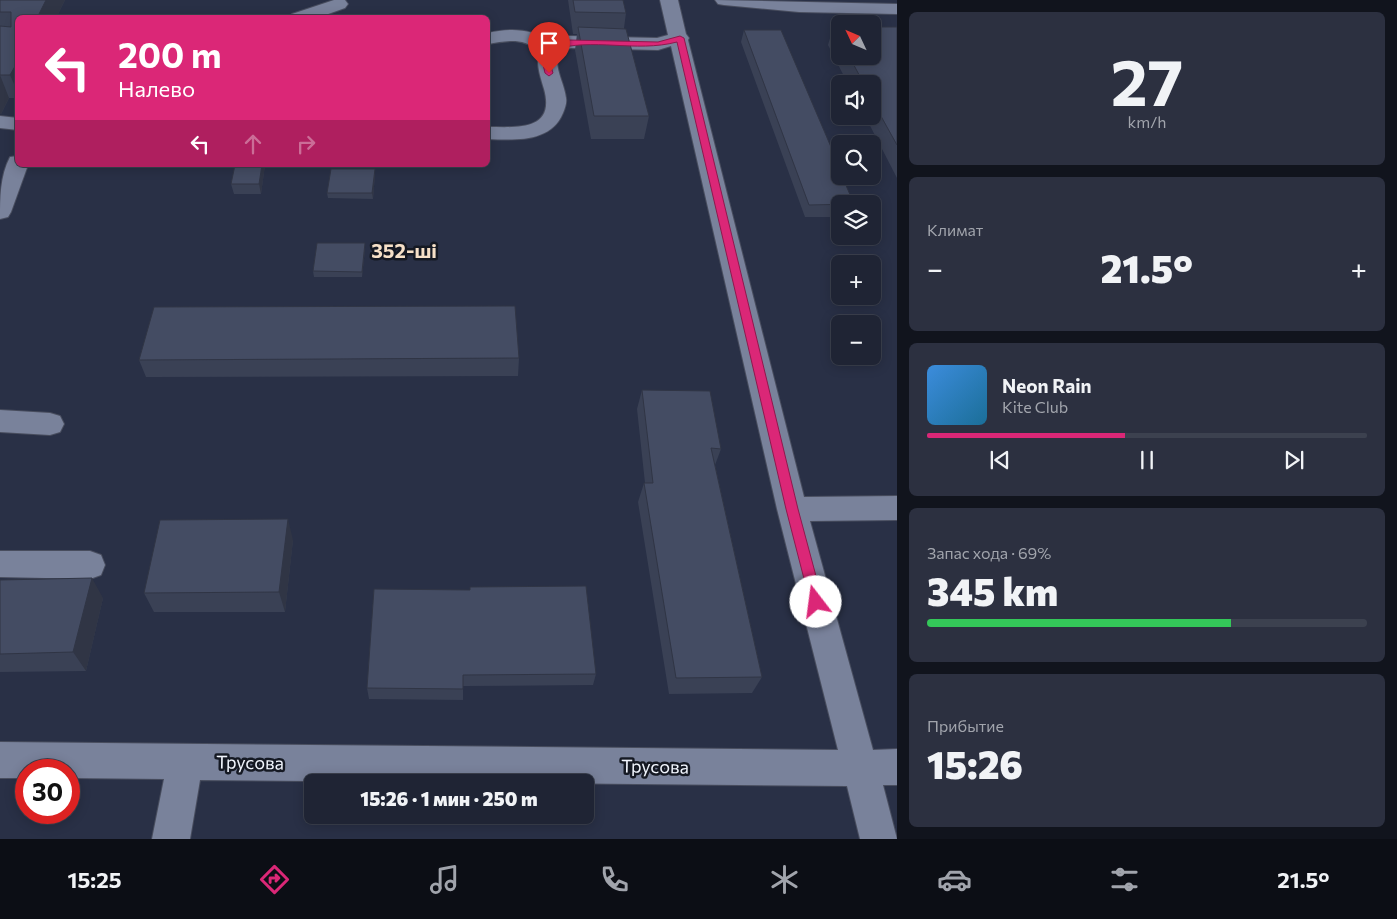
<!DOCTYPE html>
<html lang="ru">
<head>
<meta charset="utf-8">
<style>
	:root { --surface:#1f2434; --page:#2c3040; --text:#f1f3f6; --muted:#a1a4ac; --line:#3c414f; --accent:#db2777 }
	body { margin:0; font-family:Commissioner,sans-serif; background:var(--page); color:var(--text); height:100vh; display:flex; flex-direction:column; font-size:19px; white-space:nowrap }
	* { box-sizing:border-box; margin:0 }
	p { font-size:16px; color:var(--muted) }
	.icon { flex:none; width:28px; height:28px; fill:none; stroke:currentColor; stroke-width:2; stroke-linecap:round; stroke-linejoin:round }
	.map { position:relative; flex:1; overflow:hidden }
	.side { display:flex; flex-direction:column; gap:12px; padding:12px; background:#11141d; width:500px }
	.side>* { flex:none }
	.banner { position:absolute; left:15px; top:15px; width:475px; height:152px; border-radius:8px; box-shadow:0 2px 12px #0003,0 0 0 1px var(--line); background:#db2777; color:#fff; overflow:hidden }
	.needle { width:32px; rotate:314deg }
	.controls { position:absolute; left:831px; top:15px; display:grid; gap:10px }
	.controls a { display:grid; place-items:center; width:50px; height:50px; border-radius:8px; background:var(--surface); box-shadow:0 2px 12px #0003,0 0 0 1px var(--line); font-size:25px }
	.speed { position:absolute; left:15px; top:759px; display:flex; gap:10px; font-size:25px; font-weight:700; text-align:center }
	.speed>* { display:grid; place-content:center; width:65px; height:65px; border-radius:50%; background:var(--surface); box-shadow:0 2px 12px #0003,0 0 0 1px var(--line); line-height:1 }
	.speed .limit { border:8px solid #d22; background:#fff; color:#111 }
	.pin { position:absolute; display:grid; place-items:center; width:42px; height:42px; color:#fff; margin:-51px -21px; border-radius:50% 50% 50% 0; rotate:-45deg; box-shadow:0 0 5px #0007 }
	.pin .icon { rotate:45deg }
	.me { position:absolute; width:55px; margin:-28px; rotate:345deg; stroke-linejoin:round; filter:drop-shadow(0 0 4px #0008) }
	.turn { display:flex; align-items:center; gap:18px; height:105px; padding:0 20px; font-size:22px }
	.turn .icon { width:65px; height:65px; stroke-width:2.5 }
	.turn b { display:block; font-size:35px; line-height:42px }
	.lanes { display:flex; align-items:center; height:48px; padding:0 20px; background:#0003; justify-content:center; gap:25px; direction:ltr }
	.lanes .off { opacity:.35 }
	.big { font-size:38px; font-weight:800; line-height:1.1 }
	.side .tile { flex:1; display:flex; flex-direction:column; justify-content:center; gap:8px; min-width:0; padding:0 18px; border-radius:8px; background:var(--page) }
	.side .dial { align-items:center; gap:0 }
	.dial b { font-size:65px; line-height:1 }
	.song { display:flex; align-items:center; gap:15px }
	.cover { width:60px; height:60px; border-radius:8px; background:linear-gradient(135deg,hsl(210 70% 55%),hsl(200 70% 35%)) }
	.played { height:5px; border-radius:2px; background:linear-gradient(90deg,var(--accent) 45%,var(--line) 45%) }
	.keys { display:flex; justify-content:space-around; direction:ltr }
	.heat { display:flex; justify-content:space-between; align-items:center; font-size:28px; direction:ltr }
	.charge { height:8px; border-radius:4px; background:linear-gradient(90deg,#34c759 69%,var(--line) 0) }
	.trip { position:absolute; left:304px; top:774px; width:290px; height:50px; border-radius:8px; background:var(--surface); box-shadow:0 2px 12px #0003,0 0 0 1px var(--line); font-weight:800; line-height:50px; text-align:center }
	.tabs { display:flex; height:80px; justify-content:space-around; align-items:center; background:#0c0e15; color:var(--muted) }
	.tabs .icon { width:35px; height:35px }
	.tabs .current { color:var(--accent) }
	.tabs b { font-size:22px; color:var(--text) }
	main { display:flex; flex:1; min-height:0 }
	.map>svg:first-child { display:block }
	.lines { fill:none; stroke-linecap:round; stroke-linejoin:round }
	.minor-casing { stroke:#484d5e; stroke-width:2 }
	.minor { fill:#79829b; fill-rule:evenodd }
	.wall { fill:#3a4155 }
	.shaded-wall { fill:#303545 }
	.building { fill:#444c63; stroke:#303545 }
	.route { fill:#db2777; stroke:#8e194d }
	.labels { text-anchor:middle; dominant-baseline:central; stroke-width:5; stroke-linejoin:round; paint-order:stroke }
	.near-street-label { font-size:18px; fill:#f1f5fd; stroke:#151923 }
	.district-label { font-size:20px; font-weight:bold; fill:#f6e0c8; stroke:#151923 }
</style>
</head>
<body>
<main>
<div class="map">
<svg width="897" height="839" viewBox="0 0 897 839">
	<rect width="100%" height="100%" fill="#293046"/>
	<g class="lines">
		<!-- minor casing -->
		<g class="minor-casing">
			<path id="minor" d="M334,0H345L348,4L345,8L317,18H289L292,14Z
				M660,0H678L686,34L689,38L688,40L804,497L897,496V520L810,521L873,750L897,749V785H883L897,839H860L847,786L200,780L190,839H152L164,779L69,778V770H26V778H0V742L838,750L777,509L671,46L658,50L571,48L558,52C554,69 564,82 566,98C567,103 565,108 563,113C551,143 514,140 488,139V127C515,127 556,132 544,89C540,76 536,64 539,51C522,37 507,41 488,44V33C509,28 532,28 551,42L569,36L657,38L668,35Z
				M715,0L897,4V14L799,12L724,5L718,4Z
				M0,116L18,118V130L0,128Z
				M18,156V165H28L11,212L8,217L0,219C0,198 0,176 10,157Z
				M0,410L50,413L60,416L64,424L60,432L50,435L0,432Z
				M0,551H90L101,555L105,565L101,575L90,579L0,577Z"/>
		</g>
		<!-- minor -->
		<use href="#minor" class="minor"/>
	</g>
	<!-- wall -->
	<path class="wall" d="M0,0H65L56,18H18V98H9L1,114H0Z
		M568,0H623L626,13L624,28L649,116L644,139H591L575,50L577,34H573Z
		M897,27V178L865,116H872V84H848L828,45L833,28H840V56H872Z
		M744,30L834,154L833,157L840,204V217H805L741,42Z
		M265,165L261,194H234L231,184Z
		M375,174L373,199L328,198L327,193Z
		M365,243V249L362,277H314L313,271Z
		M519,358L518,376L146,377L139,360Z
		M642,390L721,449L715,465L762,677L752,693L669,694L638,502L644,483H645L637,409Z
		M293,540L285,612H154L144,593Z
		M0,580L103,598L86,671L0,672Z
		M374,589L596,674L593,685L463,686V700L369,699L367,688Z"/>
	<!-- shaded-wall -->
	<path class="shaded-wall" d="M46,0H65L56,18H37Z
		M18,61V93L10,75Z
		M0,75L9,98L1,114H0Z
		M262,165H265L261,194L259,184Z
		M375,169V174L373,199L372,193Z
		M365,243V249L362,277V272Z
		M288,519L293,540L285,612L279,592Z
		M92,578L103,598L86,671L73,652Z"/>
	<!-- building -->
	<path class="building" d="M0,0H46L37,18H18V61L10,75H0V26L11,27V12H0Z
		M573,0H623L626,13L575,12Z
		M578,27L626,29L649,116H594Z
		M872,27H897V145L872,100V84H864L849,56H872Z
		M833,28H840V40Z
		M744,30H781L834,154H832L840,172V176H842L854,204L809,205Z
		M235,165H262L259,184H231Z
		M331,169H375L372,193H327Z
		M317,243H365L362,272L313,271Z
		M515,306L519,358L139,360L154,307Z
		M642,390L710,391L721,449L711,448L762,677L676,678L644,483H653Z
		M288,519L279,592L144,593L160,520Z
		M92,578L73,652L0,654V580Z
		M586,586L596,674L463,675V689L367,688L374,589L470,590V587Z"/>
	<!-- route -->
	<path class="route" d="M680,36L684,38L798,509L823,602L821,606L816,608L812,606L810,602L786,509L677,42C635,53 593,37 552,50L549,60L553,73L549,76L545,73L542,60L546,47L569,40L658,42Z"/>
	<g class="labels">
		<!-- near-street labels -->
		<g class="near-street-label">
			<text transform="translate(250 762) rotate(1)">Трусова</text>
			<text transform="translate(655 766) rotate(1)">Трусова</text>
		</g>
		<!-- district labels -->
		<g class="district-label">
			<text x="404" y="250">352-ші</text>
		</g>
	</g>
</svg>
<div class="controls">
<a><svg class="needle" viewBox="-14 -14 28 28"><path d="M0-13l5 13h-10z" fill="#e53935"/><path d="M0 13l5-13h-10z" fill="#a1a4ac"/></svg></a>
<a><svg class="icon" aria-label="sound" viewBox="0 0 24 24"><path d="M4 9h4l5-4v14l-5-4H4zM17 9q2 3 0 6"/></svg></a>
<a><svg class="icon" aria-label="search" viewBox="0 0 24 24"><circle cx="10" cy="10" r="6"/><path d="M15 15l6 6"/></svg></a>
<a><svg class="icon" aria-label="layers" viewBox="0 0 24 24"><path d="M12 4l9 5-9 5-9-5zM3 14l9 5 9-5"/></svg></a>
<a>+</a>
<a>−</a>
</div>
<div class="speed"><div class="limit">30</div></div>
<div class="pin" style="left:549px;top:73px;background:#d93025"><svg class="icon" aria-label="arrive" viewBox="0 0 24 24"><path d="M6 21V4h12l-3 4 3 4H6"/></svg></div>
<svg class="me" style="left:816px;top:602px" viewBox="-20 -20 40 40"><circle r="19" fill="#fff"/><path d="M0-13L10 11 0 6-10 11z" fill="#db2777"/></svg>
<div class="trip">15:26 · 1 мин · 250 m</div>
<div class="banner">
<div class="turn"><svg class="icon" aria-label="left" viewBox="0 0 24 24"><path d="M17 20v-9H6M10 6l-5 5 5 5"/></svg><div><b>200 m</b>Налево</div></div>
<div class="lanes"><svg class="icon" aria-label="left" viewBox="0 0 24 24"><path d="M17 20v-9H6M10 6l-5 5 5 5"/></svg><svg class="icon off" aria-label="ahead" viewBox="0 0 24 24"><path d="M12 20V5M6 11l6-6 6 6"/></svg><svg class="icon off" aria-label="right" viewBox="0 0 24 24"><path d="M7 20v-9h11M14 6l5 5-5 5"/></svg></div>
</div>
</div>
<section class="side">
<div class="tile dial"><b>27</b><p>km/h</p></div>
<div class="tile"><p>Климат</p>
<div class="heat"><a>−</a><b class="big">21.5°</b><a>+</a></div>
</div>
<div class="tile">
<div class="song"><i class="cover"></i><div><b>Neon Rain</b><p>Kite Club</p></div></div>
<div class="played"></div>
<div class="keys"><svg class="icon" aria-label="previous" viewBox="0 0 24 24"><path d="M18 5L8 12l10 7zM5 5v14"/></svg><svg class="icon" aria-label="pause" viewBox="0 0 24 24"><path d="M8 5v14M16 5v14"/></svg><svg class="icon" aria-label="next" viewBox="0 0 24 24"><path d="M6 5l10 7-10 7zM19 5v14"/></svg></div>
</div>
<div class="tile"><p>Запас хода · 69%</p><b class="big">345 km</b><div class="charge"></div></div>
<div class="tile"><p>Прибытие</p><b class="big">15:26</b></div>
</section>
</main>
<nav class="tabs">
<b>15:25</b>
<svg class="icon current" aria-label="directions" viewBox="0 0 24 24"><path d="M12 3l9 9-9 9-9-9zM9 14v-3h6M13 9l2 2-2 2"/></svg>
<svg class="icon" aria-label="music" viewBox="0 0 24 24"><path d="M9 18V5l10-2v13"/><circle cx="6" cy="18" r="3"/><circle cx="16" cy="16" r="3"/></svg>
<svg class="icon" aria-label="phone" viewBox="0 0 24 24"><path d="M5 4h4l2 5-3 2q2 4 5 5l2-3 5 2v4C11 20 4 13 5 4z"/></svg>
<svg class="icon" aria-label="climate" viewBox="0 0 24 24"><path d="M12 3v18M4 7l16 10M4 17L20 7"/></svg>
<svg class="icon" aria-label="car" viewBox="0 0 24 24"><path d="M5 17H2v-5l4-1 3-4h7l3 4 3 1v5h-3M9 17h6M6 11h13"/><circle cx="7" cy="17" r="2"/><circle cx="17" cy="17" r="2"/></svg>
<svg class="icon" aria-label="filters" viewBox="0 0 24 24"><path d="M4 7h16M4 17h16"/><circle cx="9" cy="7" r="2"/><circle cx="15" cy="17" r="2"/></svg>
<b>21.5°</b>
</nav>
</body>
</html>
